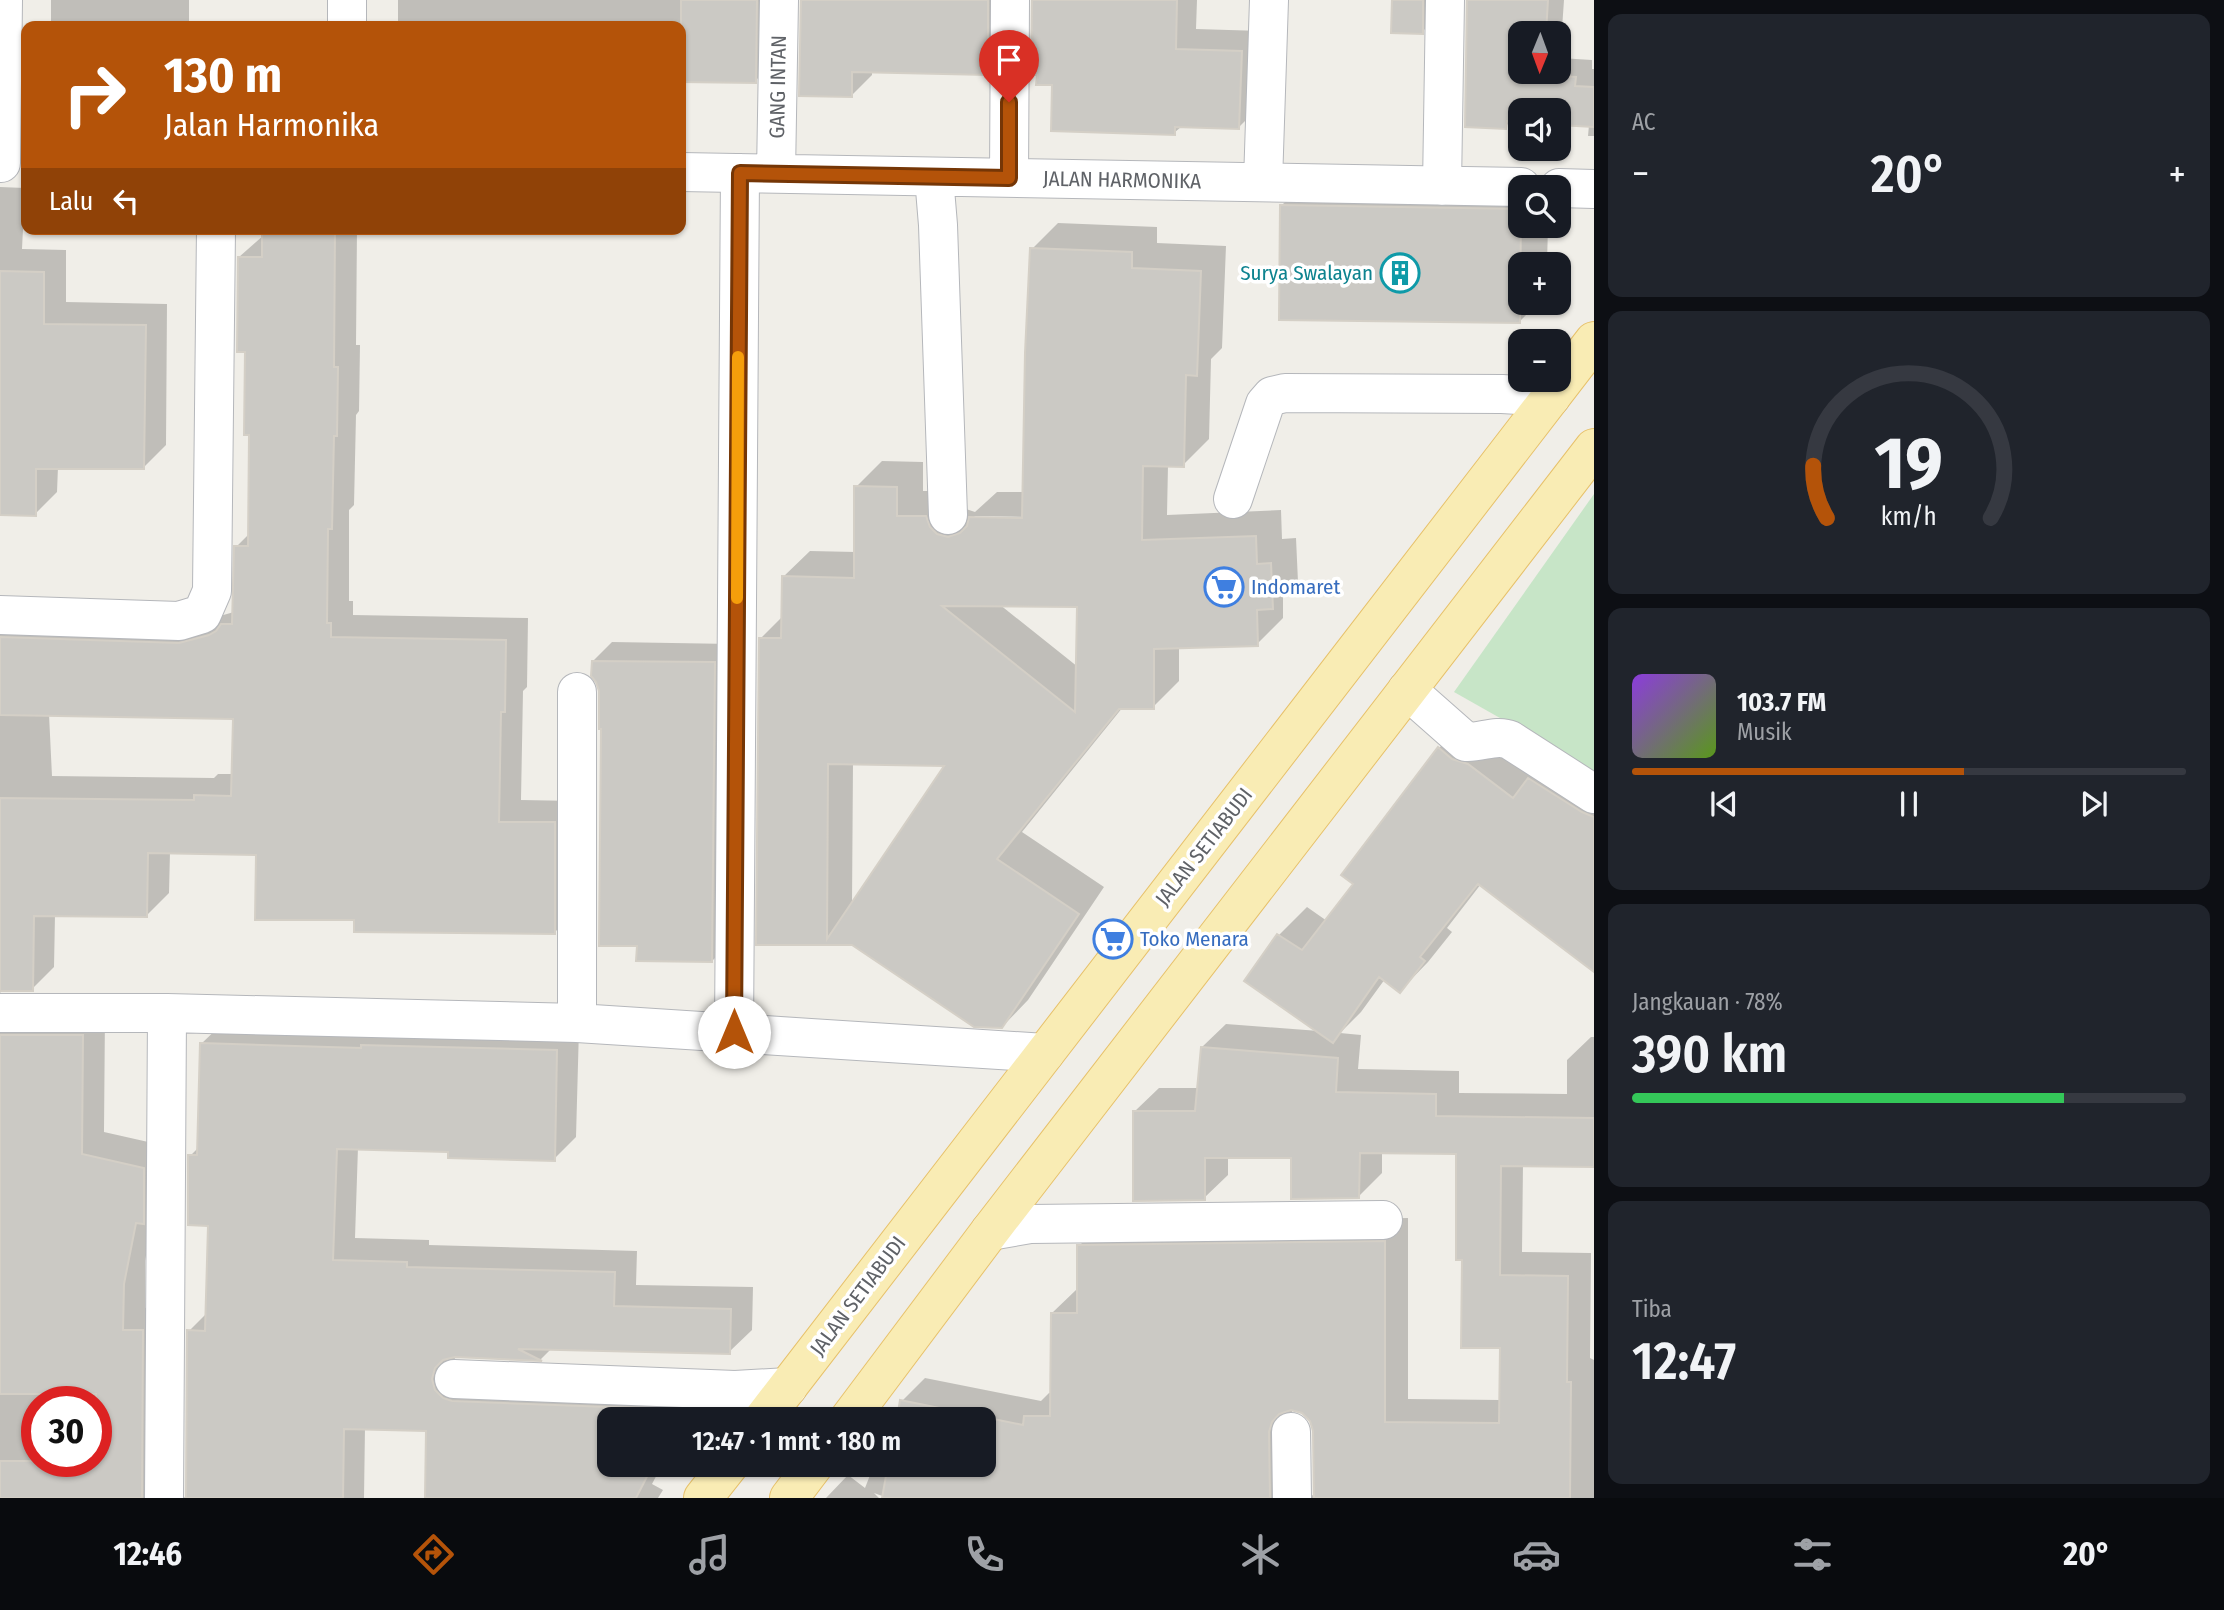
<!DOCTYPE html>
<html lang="id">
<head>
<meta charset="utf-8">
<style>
	:root { --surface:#171b24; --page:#20242c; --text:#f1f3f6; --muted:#9ea1a6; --line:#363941; --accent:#b45309 }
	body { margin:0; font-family:"Fira Sans Condensed",sans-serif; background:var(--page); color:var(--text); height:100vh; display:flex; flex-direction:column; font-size:26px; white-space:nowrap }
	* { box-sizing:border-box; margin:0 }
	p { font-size:23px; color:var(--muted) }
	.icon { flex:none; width:38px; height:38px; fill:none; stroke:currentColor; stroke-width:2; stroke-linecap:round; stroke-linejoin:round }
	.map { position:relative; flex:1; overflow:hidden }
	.panel { display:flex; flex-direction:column; gap:14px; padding:14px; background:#0d0f14; width:630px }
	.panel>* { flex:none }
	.guide { position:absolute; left:21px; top:21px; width:665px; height:214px; border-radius:14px; box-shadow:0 2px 5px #0004; background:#b45309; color:#fff; overflow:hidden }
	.needle { width:46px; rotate:181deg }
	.controls { position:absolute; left:1508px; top:21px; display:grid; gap:14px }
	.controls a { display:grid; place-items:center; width:63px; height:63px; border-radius:14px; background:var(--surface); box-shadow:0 2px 5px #0004; font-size:35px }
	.speed { position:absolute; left:21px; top:1386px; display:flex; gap:14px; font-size:35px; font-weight:700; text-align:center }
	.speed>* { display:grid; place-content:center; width:91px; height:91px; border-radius:50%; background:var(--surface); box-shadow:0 2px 5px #0004; line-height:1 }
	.speed .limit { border:10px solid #d22; background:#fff; color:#111 }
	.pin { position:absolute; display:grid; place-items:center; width:60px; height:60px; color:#fff; margin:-72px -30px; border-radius:50% 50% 50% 0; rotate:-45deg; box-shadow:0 0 7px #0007 }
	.pin .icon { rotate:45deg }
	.me { position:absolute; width:77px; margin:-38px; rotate:0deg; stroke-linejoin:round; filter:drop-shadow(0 0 5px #0008) }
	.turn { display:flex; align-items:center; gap:24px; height:147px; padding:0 28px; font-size:32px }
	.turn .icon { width:91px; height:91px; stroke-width:2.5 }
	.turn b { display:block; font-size:49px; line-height:60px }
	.then { display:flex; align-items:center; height:66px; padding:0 28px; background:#0003; gap:14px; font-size:26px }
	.big { font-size:52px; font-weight:600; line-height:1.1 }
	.panel .card { flex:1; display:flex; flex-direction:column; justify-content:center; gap:10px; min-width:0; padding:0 24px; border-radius:14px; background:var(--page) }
	.panel .dial { align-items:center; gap:0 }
	.dial svg { height:182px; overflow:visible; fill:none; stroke:var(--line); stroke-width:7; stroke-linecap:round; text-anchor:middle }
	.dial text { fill:var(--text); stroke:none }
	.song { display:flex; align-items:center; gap:21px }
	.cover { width:84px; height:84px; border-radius:10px; background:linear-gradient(135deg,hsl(270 70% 55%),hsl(90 70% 35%)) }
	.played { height:7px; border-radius:4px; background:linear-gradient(90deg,var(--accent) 60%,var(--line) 60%) }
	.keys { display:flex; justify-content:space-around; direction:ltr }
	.heat { display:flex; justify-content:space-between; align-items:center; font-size:38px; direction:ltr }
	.charge { height:10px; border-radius:5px; background:linear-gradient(90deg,#34c759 78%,var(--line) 0) }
	.trip { position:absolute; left:597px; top:1407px; width:399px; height:70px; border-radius:14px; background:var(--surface); box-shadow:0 2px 5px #0004; font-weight:600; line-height:70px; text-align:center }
	.dock { display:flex; height:112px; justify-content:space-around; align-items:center; background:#090b0e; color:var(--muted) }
	.dock .icon { width:49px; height:49px }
	.dock .current { color:var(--accent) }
	.dock b { font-size:32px; color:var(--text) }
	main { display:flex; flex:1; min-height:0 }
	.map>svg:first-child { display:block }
	.green { fill:#c7e5c7 }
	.shadow { fill:#0003; fill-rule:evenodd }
	.building { fill:#cbc9c4; stroke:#d4cfc6; stroke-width:2; fill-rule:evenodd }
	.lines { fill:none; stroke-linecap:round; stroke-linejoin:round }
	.minor-casing { stroke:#b5b7bb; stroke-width:40 }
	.major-casing { stroke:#e7c16a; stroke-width:40 }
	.minor { stroke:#fff; stroke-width:38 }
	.major { stroke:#f9ecb4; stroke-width:38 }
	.route-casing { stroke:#753606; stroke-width:18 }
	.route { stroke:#b45309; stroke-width:12 }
	.slow { stroke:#f59e0b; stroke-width:12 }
	.labels { text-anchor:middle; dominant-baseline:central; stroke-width:7; stroke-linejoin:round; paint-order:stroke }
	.street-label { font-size:21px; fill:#5f6267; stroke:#fff }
	.culture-label { font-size:21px; fill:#0d838f; stroke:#fff; text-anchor:end }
	.shop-label { font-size:21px; fill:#366cbe; stroke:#fff; text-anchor:start }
</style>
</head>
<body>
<main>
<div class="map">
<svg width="1594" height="1498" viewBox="0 0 1594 1498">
	<rect width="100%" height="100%" fill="#f0eee8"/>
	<!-- green -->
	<path class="green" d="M1594,494V771L1454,692Z"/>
	<!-- shadow -->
	<path class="shadow" d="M51,0H189V26H51Z
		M398,0H777L776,61L755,81L681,80V26H398Z
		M803,0H1008L1007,52L987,73L872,71V75L851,96Z
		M1034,0H1197L1196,29L1262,31L1259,107L1238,128L1182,126L1174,133L1054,84Z
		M1394,0H1440L1439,15L1422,32Z
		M1469,0H1564L1560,58L1592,60V69H1594V136H1588L1589,125L1559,110H1521L1505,127ZM1521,33H1559V72H1521Z
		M1310,177L1548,182V187H1521V226H1548L1547,264H1521V303H1538L1519,322L1282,205Z
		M0,187L25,188L22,249L66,250V302L167,304L166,445L143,468L58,467L57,492L35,514L0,513Z
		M1058,223L1157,227V243L1226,246L1222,348L1211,359L1209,439L1183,465H1168L1167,515L1281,510L1282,539L1296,538L1298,582L1283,597V618L1257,644L1179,647V681L1153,707H1123L1022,832L1104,887L1028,1000L1002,1027L852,944L758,943L760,639L783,616V577L810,551L856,552V487L882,461L923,462V491H952L963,508L975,512L997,492H1024L1032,249ZM975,516L1031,517V520L972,519ZM999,604L1079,605L1078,667ZM853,763L947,764L852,904Z
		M264,229H357L356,345H360L359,411L356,415L354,505L349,510V601H353V615L528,618L527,687L523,691L521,800L577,801V910L554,933L356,919L258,853L170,852L169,893L147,915H55L54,967L32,989H0V599L202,621L234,612L236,547L250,533L251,433L239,257L264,235ZM49,714L235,717L234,774H218L214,778L52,776Z
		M612,642L733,644L731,942L712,961L638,945L602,727L601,691L593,661Z
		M1468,720L1481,731L1594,774V970L1481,884L1447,928L1452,932L1428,962L1400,991L1385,979L1361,1012L1340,1033L1361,1035L1358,1069L1459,1071V1093L1567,1094V1060L1591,1037H1594V1165L1523,1164L1522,1252L1591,1253L1590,1358L1594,1360V1498H1024L1025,1473L982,1465L984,1419H898L902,1401L925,1378L1041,1401L1049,1393H1052V1313L1076,1290H1079V1246L1103,1222L1408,1218V1399L1501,1400V1346L1463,1258L1458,1152H1382V1173L1358,1197L1293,1157H1228V1175L1204,1198L1135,1111L1159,1088H1199L1202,1047L1226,1024L1319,1031L1247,980L1279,935L1307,907L1327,921L1356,884L1343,874L1439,748ZM1292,1409L1302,1411L1311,1419L1315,1431L1316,1496L1306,1494L1293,1474Z
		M0,991L3,1002L105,1013L104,1132L166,1146L145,1261V1308H165L175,1495L187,1498H0ZM37,1402H96V1461H37Z
		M224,1022L579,1028L576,1137L554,1159L450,1150L358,1147L355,1238L429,1240V1245L637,1251L636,1285L753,1287L752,1330L729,1352L552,1348L541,1359L454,1355L457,1367L694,1404L686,1419H609V1465H662L652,1484L663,1490L658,1498H426L428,1429L365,1427L364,1498H188L189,1331L207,1313L210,1224L190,1156L199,1147L201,1044Z
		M874,1465H966L956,1490L949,1498H888L874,1493L879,1498H826L848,1475L865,1488Z"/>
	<!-- building -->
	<path class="building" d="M681,0H757L756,83L681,82Z
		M801,0H988V75L852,72V97L799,96Z
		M1032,0H1177L1176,49L1242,51L1239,129L1175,127V135L1051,131L1052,85H1036L1037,75H1031Z
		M1392,0H1423V34L1391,33Z
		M1467,0H1548L1546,33H1521V72H1543V75L1576,77L1575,86L1594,87V127L1559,125V110H1521V122L1507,121L1506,129L1465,127Z
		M1280,205L1521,209L1520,323L1279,320Z
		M262,229H335L334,367H338L337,436H334L332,529H328L327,623H331V637L506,640L505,712H501L499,822H555V934L354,932V920H255L256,855L148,853L147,917L34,916L33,991H0V798L194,800V795L231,796L233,719L0,715V637L179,643L209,635L216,631L221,624H232L234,546H248L249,435H244L245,352H237L238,257H262Z
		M1030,248L1132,252V268L1201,271L1197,376L1186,375L1184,467L1143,466L1142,540L1256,536L1257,564L1271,563L1273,609L1257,610L1258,646L1154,649V709H1119L997,859L1079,914L1002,1028L974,1027L852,945H756L759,638H781L782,576L854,578V486L897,487V516H926L930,527L937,534L948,537L960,533L967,526L969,517L1022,518L1025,353ZM942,606L1077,607L1075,712ZM828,764L944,766L827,939Z
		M0,271L44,272V324L146,325L144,469H36V516L0,515Z
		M592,661L715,662L712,962L636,961L637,946H599L601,729H599V691L596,682L591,676Z
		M1438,747L1452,759L1468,764L1513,798L1528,778L1582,812L1594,817V972L1478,884L1420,957L1425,961L1400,993L1379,977L1333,1043L1244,981L1277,934L1302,950L1353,884L1341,875Z
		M0,1035H83L82,1154L144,1168V1224L136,1223L124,1284L123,1330H143L142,1498H0V1461H96V1394H0Z
		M200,1043L361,1048V1045L557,1050L555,1161L448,1158V1152L337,1149L333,1260L407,1262V1267L615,1272L614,1306L731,1309L730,1354L518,1349L542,1361L455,1357L443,1360L435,1368L432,1379L435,1390L443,1398L452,1401L636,1408L658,1419H609V1465H653L636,1498H425L426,1431L344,1429L343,1498H186L187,1330L205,1331L208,1226L188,1225V1155H197Z
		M1201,1047L1338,1058L1336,1092L1436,1094V1116L1594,1118V1167L1501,1166L1500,1275L1568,1276L1567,1382H1571L1570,1498H1314L1313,1431L1310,1421L1302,1413L1291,1410L1279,1414L1272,1422L1269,1432L1270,1498H882L888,1465H984V1419H897L900,1400L1023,1425L1024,1416H1050L1051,1313H1077V1245L1385,1241V1422L1499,1423L1500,1348H1461L1462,1260H1456V1154L1360,1153L1359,1198L1291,1199V1158H1205V1200L1133,1201V1111H1195Z"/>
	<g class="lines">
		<!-- minor casing -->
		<g class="minor-casing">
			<path id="minor" d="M347,0V26
				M1,163L3,0
				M681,172L1521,187
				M776,173L779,0
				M934,177L938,225L948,515
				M1009,178L1010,0
				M1263,182L1269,0
				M1442,186L1445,0
				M1559,188L1594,189
				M1233,499L1265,404L1272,396L1285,393L1502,394L1551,397
				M0,615L179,621L202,614L212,591L216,229
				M1407,690L1466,742C1481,743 1496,734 1510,740L1594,794
				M577,692V1023
				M0,1013H167L577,1023L1045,1053
				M734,1033L740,173
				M990,1231L1030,1224L1383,1220
				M454,1379L735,1390L788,1387
				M1291,1432L1292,1498
				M164,1498L167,1013"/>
		</g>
		<!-- major casing -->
		<g class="major-casing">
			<path id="major" d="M763,1419L1594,341
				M849,1419L990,1231L1594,448
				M703,1498L729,1465
				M789,1498L814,1465"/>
		</g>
		<!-- minor -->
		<use href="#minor" class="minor"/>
		<!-- major -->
		<use href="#major" class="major"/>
	</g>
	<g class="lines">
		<!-- route casing -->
		<g class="route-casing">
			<path id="route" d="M734,1032L740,173L1009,178V102"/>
		</g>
		<!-- route -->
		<use href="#route" class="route"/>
		<!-- slow -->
		<path class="slow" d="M737,598L738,357"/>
	</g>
	<!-- icons -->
	<defs>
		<g id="building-ring" transform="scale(2.0125)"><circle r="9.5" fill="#fff" stroke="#0f9aa8" stroke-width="1.5"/><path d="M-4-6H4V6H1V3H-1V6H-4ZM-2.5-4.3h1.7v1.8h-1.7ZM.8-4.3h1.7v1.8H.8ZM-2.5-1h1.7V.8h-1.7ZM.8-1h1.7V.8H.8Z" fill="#0f9aa8"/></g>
		<g id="supermarket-ring" transform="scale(2.0125)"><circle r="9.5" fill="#fff" stroke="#3f7fe0" stroke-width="1.5"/><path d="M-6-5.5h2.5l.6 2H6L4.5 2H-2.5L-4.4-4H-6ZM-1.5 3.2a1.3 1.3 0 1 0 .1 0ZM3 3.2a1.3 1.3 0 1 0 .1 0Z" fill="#3f7fe0"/></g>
	</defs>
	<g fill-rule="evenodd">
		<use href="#building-ring" x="1400" y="273"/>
		<use href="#supermarket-ring" x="1224" y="587"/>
		<use href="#supermarket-ring" x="1113" y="939"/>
	</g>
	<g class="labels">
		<!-- street labels -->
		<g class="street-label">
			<text transform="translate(778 87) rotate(-89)">GANG INTAN</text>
			<text transform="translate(1122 180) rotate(1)">JALAN HARMONIKA</text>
			<text transform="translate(1204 847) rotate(-52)">JALAN SETIABUDI</text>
			<text transform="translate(858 1296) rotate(-53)">JALAN SETIABUDI</text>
		</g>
		<!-- culture labels -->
		<g class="culture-label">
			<text x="1373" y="273">Surya Swalayan</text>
		</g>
		<!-- shop labels -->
		<g class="shop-label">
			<text x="1251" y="587">Indomaret</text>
			<text x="1140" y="939">Toko Menara</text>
		</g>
	</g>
</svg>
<div class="controls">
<a><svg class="needle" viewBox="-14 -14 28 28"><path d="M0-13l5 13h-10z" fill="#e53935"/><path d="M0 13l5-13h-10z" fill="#9ea1a6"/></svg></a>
<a><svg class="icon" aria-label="sound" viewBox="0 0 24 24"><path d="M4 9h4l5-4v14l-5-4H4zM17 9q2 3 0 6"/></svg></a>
<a><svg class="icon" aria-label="search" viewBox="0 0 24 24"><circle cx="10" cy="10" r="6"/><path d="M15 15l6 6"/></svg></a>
<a>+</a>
<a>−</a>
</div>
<div class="speed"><div class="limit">30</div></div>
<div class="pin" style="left:1009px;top:102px;background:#d93025"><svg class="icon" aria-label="arrive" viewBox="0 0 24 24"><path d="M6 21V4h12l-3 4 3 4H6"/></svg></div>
<svg class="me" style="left:734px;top:1032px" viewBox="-20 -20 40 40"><circle r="19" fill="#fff"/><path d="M0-13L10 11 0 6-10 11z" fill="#b45309"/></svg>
<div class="trip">12:47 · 1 mnt · 180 m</div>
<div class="guide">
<div class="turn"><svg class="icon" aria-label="right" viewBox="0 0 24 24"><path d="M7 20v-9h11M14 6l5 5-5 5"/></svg><div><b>130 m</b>Jalan Harmonika</div></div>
<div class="then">Lalu<svg class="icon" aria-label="left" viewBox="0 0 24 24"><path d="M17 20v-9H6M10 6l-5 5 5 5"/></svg></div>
</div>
</div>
<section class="panel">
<div class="card"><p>AC</p>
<div class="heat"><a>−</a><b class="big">20°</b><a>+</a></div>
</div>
<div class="card dial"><svg viewBox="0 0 100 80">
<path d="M14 69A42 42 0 1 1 86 69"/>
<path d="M14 69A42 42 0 0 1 8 46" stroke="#b45309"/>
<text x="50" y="56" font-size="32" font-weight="700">19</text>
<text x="50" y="72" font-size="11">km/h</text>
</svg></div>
<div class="card">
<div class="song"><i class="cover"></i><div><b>103.7 FM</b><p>Musik</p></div></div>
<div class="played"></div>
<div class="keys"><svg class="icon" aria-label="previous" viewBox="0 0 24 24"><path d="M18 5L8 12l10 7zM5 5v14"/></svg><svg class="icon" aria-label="pause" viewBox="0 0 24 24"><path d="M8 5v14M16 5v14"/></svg><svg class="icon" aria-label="next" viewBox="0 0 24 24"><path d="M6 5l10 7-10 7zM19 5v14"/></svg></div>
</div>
<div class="card"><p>Jangkauan · 78%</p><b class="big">390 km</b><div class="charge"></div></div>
<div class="card"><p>Tiba</p><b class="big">12:47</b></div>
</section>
</main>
<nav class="dock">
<b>12:46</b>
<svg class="icon current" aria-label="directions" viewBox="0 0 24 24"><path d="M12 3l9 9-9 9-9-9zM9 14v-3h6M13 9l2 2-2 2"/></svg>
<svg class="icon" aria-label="music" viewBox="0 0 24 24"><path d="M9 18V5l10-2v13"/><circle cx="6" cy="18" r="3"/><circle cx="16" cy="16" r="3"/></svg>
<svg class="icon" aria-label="phone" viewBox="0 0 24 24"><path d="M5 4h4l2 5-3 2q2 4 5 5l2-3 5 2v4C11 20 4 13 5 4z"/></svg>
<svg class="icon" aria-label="climate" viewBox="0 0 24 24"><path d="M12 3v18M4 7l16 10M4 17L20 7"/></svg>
<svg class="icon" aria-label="car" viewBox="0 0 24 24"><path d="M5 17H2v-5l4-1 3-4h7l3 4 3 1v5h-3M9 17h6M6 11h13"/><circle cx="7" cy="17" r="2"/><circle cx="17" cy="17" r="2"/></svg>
<svg class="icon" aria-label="filters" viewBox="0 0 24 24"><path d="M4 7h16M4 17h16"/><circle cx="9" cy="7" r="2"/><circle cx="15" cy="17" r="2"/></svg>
<b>20°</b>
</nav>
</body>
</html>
